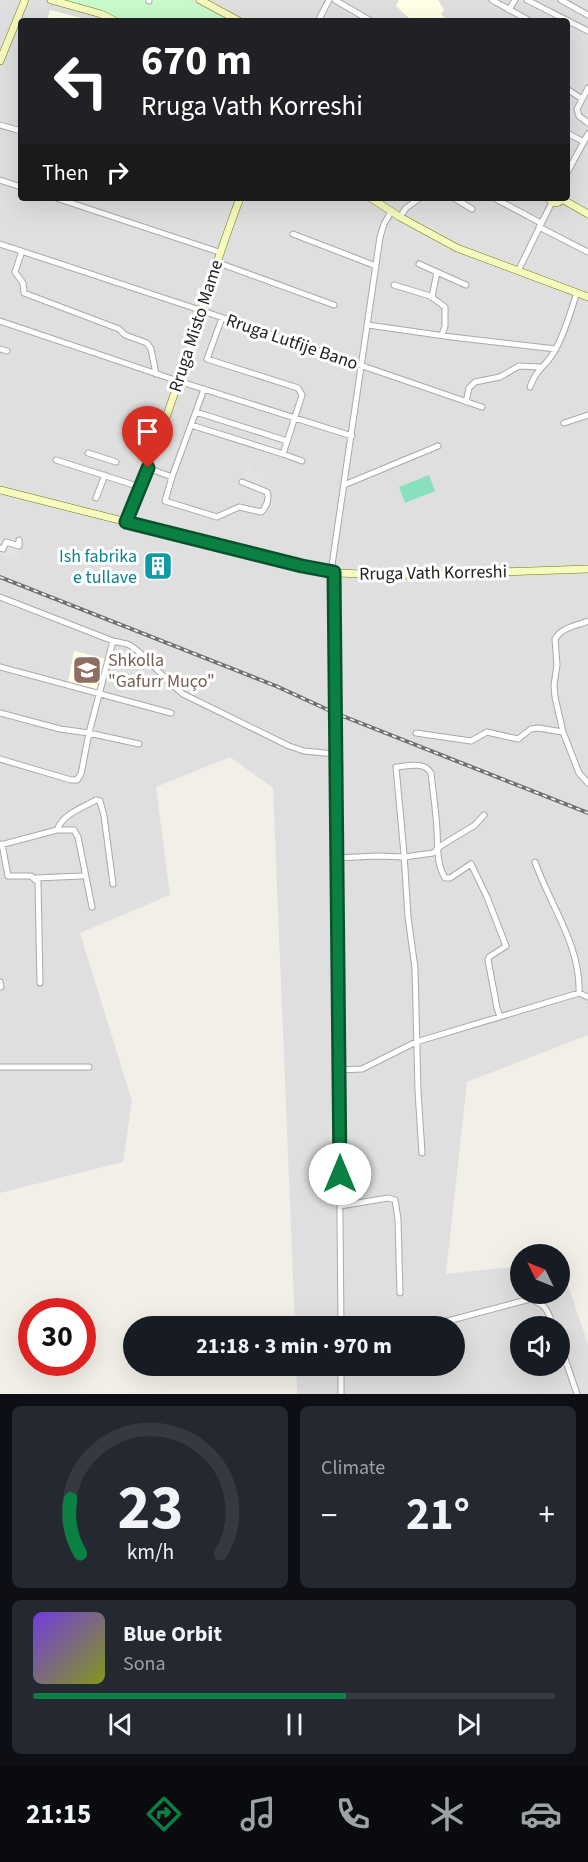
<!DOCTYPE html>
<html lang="en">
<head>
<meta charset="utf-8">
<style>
	:root { --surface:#171b24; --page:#242831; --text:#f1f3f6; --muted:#9ea1a6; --line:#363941; --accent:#0b8043 }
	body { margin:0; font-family:"Source Sans 3",sans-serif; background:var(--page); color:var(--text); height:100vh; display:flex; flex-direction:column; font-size:22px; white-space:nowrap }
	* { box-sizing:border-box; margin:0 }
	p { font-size:20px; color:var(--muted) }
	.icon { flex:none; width:33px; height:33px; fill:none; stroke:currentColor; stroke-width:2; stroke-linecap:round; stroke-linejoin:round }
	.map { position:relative; height:1394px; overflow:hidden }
	.sheet { display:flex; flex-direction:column; gap:12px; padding:12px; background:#0d0f14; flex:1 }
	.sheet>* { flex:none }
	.top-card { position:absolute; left:18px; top:18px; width:552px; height:183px; border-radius:6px; box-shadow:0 6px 24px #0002; background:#202124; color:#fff; overflow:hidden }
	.needle { width:39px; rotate:313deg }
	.controls { position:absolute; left:510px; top:1244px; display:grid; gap:12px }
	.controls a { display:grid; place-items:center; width:60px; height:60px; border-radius:50%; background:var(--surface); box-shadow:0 6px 24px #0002; font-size:30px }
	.speed { position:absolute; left:18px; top:1298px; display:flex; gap:12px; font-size:30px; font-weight:700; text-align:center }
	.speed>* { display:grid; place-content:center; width:78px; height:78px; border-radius:50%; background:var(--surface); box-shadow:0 6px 24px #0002; line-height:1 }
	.speed .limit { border:9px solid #d22; background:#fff; color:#111 }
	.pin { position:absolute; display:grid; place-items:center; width:51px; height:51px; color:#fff; margin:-62px -26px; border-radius:50% 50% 50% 0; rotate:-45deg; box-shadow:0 0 6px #0007 }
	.pin .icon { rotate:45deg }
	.me { position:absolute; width:66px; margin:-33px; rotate:0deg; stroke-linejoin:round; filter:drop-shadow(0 0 4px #0008) }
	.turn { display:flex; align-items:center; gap:21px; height:126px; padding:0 24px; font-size:27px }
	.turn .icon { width:78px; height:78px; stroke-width:2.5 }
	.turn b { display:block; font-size:42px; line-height:51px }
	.then { display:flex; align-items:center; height:57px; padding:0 24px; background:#0003; gap:12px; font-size:22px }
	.big { font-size:45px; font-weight:700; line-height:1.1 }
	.sheet .tile { flex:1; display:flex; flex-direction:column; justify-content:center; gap:9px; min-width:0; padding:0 21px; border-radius:9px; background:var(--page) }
	.sheet .dial { align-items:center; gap:0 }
	.dial svg { height:156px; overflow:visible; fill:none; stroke:var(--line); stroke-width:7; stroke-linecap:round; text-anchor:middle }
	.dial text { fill:var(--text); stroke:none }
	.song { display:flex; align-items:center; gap:18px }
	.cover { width:72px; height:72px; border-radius:9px; background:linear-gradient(135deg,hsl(260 70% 55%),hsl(70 70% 35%)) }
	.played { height:6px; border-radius:3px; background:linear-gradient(90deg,var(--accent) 60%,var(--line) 60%) }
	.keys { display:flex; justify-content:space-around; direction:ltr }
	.heat { display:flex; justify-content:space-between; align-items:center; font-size:33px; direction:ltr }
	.sheet .tiles { flex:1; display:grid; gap:12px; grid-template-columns:1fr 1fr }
	.tile:last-child { grid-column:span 2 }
	.trip { position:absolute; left:123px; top:1316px; width:342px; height:60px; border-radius:30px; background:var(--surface); box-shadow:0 6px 24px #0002; font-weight:700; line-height:60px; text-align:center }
	.tabs { display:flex; height:96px; justify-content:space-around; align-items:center; background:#090b0e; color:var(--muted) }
	.tabs .icon { width:42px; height:42px }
	.tabs .on { color:var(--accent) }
	.tabs b { font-size:27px; color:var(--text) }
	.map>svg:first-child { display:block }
	.residential { fill:#e0dfdf; fill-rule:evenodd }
	.education { fill:#ffffe5 }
	.park { fill:#c8facc }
	.pitch { fill:#88e0be }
	.parking { fill:#e2e2e2 }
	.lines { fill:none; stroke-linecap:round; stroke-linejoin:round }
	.street-casing { stroke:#a9a9a9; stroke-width:7 }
	.secondary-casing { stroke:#707d05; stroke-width:8 }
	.street { stroke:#fff; stroke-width:5 }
	.secondary { stroke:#f7fabf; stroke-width:7 }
	.rail-casing { stroke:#707070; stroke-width:4 }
	.rail { stroke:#fff; stroke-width:1.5; stroke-dasharray:4.5; stroke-linecap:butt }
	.route-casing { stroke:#07532c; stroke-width:15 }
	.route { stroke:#0b8043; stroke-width:10 }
	.labels { text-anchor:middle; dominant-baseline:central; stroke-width:6; stroke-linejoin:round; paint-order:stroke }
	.street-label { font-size:18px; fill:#222; stroke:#fff }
	.culture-label { font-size:18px; fill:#0d838f; stroke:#fff; text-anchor:end }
	.education-label { font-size:18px; fill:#785e54; stroke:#fff; text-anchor:start }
</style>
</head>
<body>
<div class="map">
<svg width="588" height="1394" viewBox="0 0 588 1394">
	<rect width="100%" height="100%" fill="#f2efe9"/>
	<!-- residential -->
	<path class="residential" d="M0,0H588V1035L467,1082L446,1274L520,1266V1293H560V1262L588,1344V1394H297L296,1365H454V1326H295L273,788L230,757L156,787L170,895L80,933L132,1101L123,1162L0,1193ZM21,21H567V198H21ZM520,1326H560V1365H520Z"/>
	<!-- education -->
	<path class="education" d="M399,0H438L444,10L441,14L448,21H412L396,6Z
		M50,10L94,21H47Z
		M74,651L106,659L99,690L68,682Z"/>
	<!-- park -->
	<path class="park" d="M62,0H190L223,17L224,21H123L102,10Z"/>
	<!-- pitch -->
	<path class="pitch" d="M429,475L435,491L405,503L399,487Z"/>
	<!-- parking -->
	<path class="parking" d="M259,432L287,441L283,454L255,445Z
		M249,462L252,469L263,474L265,484L262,490L242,482Z
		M15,534L24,537L20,556L17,559L0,555V539L13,541Z"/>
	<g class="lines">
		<!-- street casing -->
		<g class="street-casing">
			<path id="street" d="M335,0L371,21
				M492,0L530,21
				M527,0L588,31
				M561,0L588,15
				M149,1V0
				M509,10L515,0
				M318,21L329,0
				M588,88L577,109L579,116L588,123
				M567,89L582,99
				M0,125L21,131
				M567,133L584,142
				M567,173L588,134
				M0,180L21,187
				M56,198L219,252
				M454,198L472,209
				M494,198L541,223
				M400,217L406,208L420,198
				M539,227L588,252
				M293,234L376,266
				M0,244L200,310L482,407
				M22,251L15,272L23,283L24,293L119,329L125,335L147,343L151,349L156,374
				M216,262L334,305
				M419,264L466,285
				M518,271L552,202
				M394,285L430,296L445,307V326L442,335
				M432,297L437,272
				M0,321L178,381L352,436
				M368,325L452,337L556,349
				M0,349L7,351
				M530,387C536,369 546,366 554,352C565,334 570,312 577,293
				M466,402L469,388L475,382L500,377L519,366L540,367
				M196,412L287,441
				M564,423L588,415
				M191,425L204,389
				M88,453L116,462
				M283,454L302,461
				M56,460L140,487
				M148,468L172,477L191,425L283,454L302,395L298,388L207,359L222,318
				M172,477L165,501L217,517L239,507L261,512C266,508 270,498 267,492L242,482
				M344,485L438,446
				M96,498L105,475
				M0,548L3,549L6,542L19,546V540
				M331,572L380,237L384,224L391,212
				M334,572L341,1326
				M0,597L113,641C117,642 123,643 127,644C142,650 166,682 183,694L289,746L304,751L335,754
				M588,621C576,626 562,627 555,639L557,665L554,685L555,697L563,732L579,773L588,783
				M0,667L171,713
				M0,713L60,729L89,733L139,744
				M416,733L471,741L487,732L518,739L531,729L538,728L563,732
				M0,759L71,780H77L81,774L89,733L113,641
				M57,830C63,814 82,808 96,800L100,801L104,816L113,884
				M2,844L8,876H31L38,882L40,983
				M0,845L57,830H74L78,837L92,907
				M336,858L378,856L404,857L433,853L442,845L475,825L484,815
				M535,862C550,905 581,946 579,993
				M36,878L82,876
				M0,982L1,987
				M0,1067H89
				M339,1070L362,1069L416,1042L579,993L588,997
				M422,1153L418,1091L415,968L408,917L404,854L396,767C408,766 424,761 431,773C433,792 436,811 437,830C438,846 436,863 445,878H450L471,864L487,897L506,946L489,957L488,960L497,1008L500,1017
				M340,1206L388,1198L395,1200L398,1219L400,1293
				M429,1326L530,1299C546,1304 548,1311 553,1326
				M560,1344L577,1394
				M341,1365V1394"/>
		</g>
		<!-- secondary casing -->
		<g class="secondary-casing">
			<path id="secondary" d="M51,0L101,14L115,21
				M200,0L239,21
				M0,61L25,0
				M371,198L400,217L457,248L588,297
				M548,198L554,203L559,202L562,198
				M562,199L588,214
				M0,490L302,566L338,573L362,574L407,575L588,569
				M126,522C145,475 163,428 179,380C199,319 217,258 240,198"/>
		</g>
		<!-- street -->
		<use href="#street" class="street"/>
		<!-- secondary -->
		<use href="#secondary" class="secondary"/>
		<!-- rail casing -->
		<g class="rail-casing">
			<path id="rail" d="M0,577L276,686L335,713L588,813"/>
		</g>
		<!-- rail -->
		<use href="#rail" class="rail"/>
	</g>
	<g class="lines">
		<!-- route casing -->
		<g class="route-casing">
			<path id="route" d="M148,468L126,522L302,566L334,572L340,1174"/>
		</g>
		<!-- route -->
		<use href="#route" class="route"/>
	</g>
	<!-- icons -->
	<defs>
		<g id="building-square" transform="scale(1.5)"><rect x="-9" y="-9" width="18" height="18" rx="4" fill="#0f9aa8" stroke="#fff"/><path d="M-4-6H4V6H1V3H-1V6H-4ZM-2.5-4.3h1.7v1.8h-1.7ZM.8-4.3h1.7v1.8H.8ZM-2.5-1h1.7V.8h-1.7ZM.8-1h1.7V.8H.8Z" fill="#fff"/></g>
		<g id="school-square" transform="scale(1.5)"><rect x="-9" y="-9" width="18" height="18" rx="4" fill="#8d6e63" stroke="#fff"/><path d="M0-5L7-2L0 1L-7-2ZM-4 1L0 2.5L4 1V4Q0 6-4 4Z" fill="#fff"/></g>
	</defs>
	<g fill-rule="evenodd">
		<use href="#building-square" x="158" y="566"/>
		<use href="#school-square" x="87" y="670"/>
	</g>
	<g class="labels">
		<!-- street labels -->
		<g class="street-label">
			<text transform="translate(196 326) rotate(-72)">Rruga Misto Mame</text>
			<text transform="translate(292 342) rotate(19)">Rruga Lutfije Bano</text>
			<text transform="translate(433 573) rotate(-1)">Rruga Vath Korreshi</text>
		</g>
		<!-- culture labels -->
		<g class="culture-label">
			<text x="137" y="556">Ish fabrika<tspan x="137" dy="21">e tullave</tspan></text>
		</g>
		<!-- education labels -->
		<g class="education-label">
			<text x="108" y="660">Shkolla<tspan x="108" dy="21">"Gafurr Muço"</tspan></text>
		</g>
	</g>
</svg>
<div class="controls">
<a><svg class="needle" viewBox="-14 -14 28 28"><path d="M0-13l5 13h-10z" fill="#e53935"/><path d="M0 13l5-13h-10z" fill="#9ea1a6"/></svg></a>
<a><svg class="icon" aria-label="sound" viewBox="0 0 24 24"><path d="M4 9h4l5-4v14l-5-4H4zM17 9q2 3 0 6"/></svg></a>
</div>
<div class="speed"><div class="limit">30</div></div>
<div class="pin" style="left:148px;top:468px;background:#d93025"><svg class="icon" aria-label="arrive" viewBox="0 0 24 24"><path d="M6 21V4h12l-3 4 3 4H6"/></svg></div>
<svg class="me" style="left:340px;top:1174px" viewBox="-20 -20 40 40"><circle r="19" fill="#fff"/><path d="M0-13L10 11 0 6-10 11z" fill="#0b8043"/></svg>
<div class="trip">21:18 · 3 min · 970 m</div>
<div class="top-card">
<div class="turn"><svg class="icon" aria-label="left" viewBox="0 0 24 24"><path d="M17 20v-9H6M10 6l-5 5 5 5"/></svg><div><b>670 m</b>Rruga Vath Korreshi</div></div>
<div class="then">Then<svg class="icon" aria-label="right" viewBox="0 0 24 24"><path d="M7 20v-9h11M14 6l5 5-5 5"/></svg></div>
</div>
</div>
<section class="sheet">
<div class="tiles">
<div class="tile dial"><svg viewBox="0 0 100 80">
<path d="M14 69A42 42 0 1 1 86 69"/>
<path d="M14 69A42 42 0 0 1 9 41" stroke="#0b8043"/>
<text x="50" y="56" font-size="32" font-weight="700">23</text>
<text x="50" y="72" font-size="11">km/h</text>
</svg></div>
<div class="tile"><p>Climate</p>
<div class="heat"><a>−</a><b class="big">21°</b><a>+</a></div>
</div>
<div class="tile">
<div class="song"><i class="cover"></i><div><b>Blue Orbit</b><p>Sona</p></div></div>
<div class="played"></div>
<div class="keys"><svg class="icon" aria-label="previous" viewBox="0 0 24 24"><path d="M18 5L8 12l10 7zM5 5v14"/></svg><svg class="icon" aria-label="pause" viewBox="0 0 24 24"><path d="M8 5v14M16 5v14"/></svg><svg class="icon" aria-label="next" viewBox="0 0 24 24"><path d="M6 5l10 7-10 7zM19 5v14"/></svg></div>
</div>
</div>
</section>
<nav class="tabs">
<b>21:15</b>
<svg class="icon on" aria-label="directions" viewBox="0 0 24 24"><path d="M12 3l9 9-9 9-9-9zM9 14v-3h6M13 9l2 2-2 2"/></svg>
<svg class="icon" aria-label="music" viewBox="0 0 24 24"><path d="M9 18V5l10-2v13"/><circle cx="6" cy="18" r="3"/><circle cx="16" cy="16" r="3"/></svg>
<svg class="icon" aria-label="phone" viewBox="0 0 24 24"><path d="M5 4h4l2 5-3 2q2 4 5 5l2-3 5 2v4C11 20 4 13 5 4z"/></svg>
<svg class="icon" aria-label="climate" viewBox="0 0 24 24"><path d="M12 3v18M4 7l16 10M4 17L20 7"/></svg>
<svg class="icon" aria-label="car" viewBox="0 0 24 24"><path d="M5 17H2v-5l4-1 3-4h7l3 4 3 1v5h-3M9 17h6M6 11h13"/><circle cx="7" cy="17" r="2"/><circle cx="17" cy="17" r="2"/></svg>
</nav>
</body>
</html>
